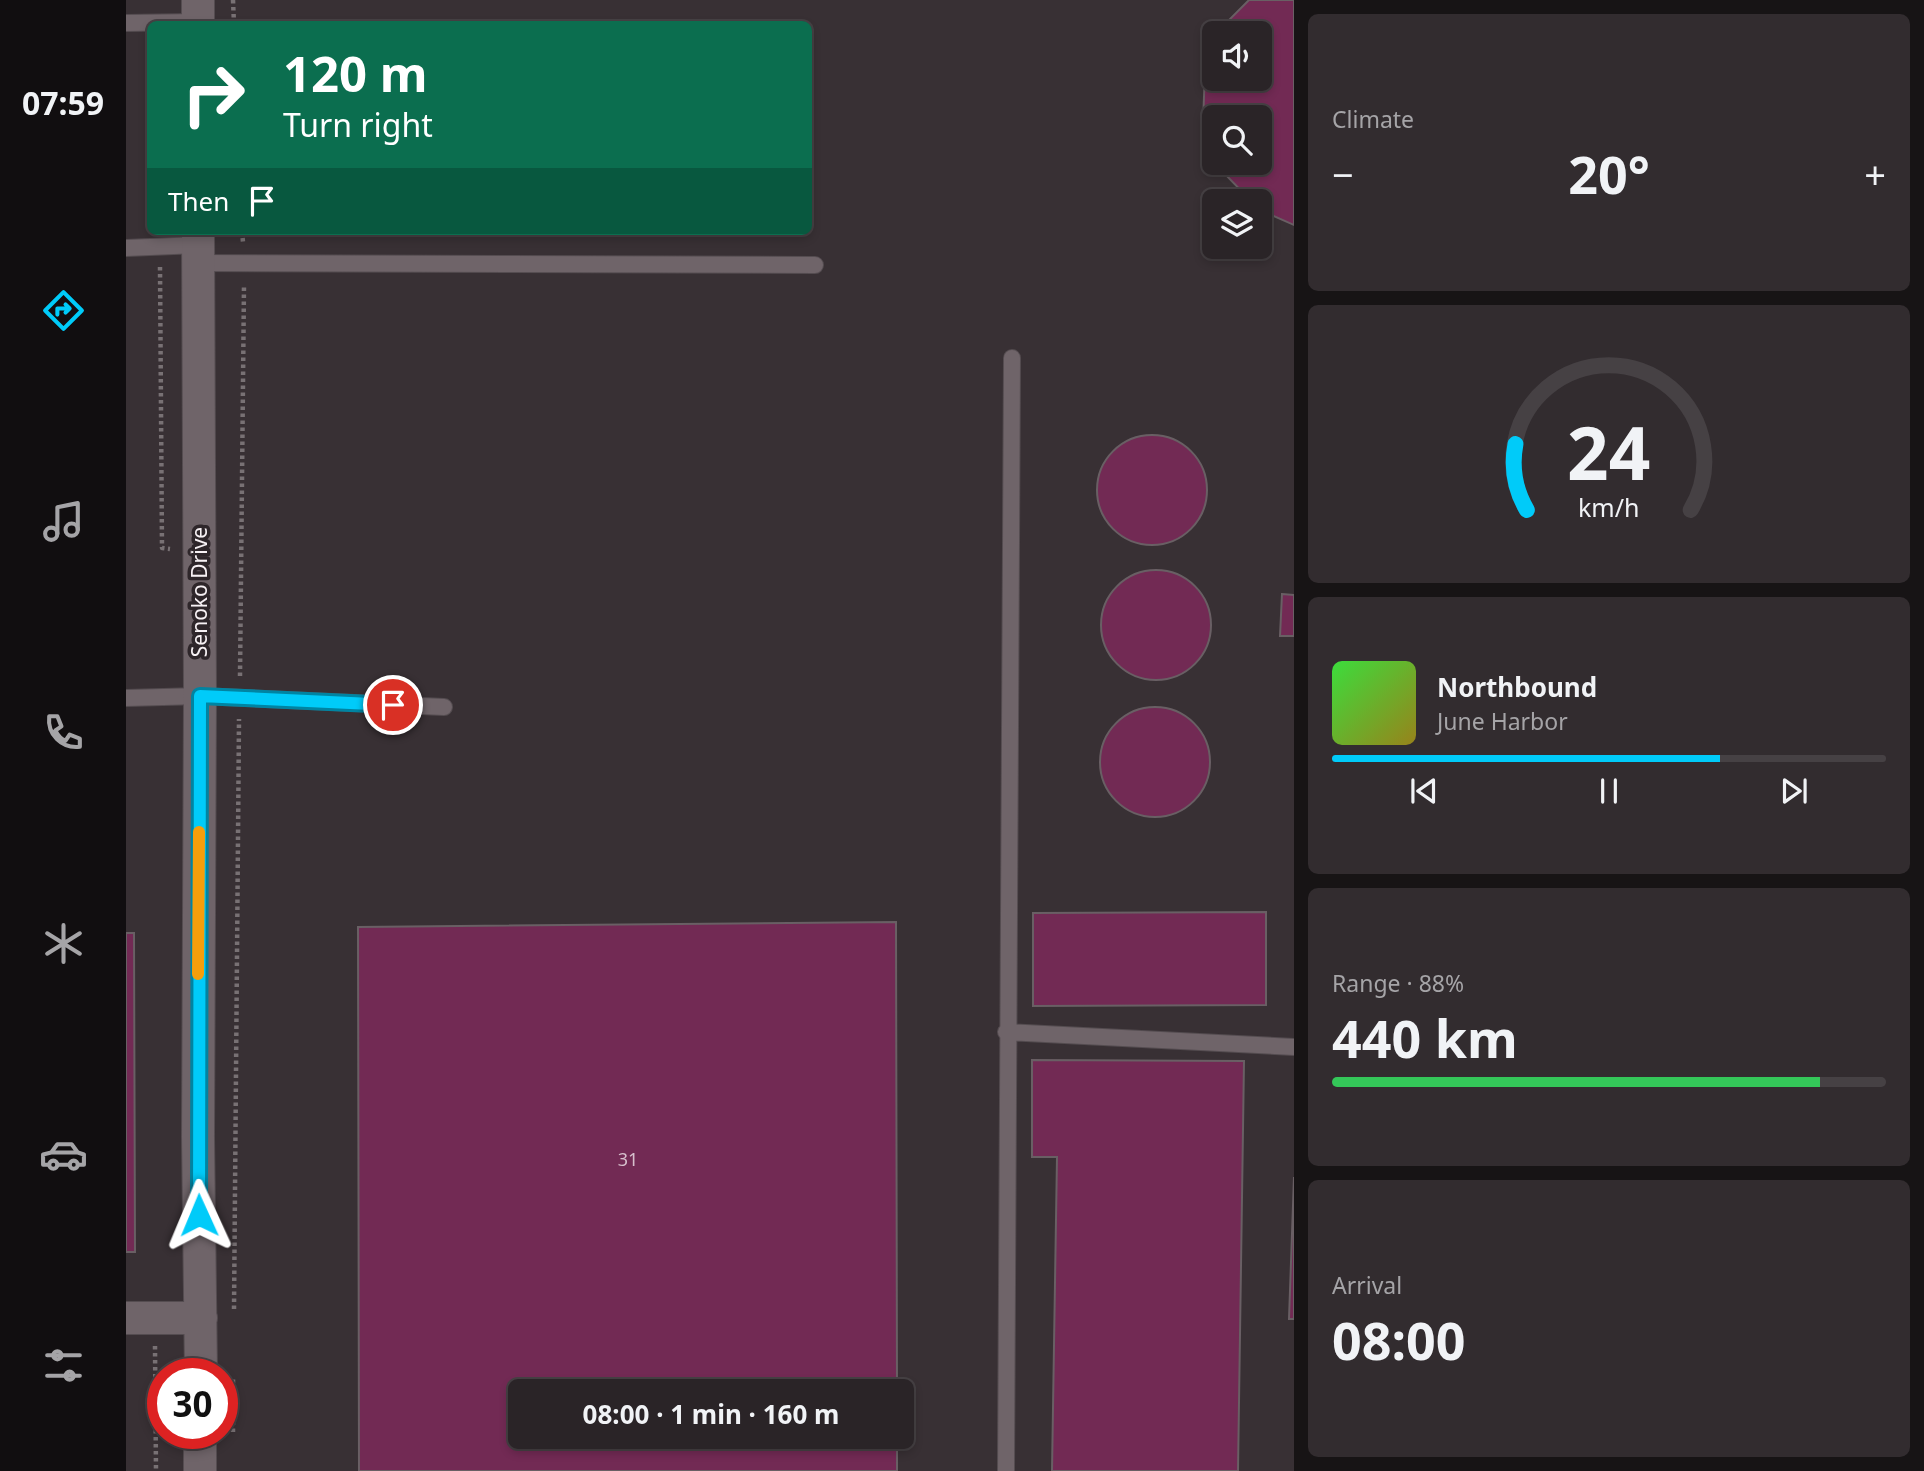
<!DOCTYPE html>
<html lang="en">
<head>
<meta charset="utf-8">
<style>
	:root { --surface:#2a2427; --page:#322c2f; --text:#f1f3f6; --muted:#a5a4a7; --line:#464144; --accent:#00cbf9 }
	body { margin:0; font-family:"Noto Sans",sans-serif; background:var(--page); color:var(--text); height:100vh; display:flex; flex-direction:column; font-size:26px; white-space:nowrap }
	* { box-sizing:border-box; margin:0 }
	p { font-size:23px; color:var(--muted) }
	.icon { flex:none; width:38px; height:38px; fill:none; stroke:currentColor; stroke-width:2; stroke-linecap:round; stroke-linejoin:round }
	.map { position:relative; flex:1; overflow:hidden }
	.panel { display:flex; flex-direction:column; gap:14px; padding:14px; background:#171415; width:630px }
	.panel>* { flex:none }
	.guide { position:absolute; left:21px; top:21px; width:665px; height:214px; border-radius:10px; box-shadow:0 4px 10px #0003,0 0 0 2px var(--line); background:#0b6e4f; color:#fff; overflow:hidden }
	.controls { position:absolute; left:1076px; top:21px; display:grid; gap:14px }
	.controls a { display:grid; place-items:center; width:70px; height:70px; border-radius:10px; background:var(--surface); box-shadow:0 4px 10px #0003,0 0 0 2px var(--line); font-size:35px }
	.speed { position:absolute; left:21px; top:1358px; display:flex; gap:14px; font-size:35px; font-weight:700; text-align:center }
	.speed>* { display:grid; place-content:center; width:91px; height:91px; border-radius:50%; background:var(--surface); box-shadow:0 4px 10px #0003,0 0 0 2px var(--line); line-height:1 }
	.speed .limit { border:10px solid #d22; background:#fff; color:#111 }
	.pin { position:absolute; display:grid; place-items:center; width:60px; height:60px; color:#fff; margin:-30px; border:4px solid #fff; border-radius:50%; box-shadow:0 2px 7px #0007 }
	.me { position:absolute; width:77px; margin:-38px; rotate:359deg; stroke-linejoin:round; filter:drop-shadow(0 0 5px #0008) }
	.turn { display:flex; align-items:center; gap:24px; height:147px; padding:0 21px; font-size:32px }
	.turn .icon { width:91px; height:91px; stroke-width:2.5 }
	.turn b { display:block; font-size:49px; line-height:60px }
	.then { display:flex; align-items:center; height:66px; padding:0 21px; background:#0003; gap:14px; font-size:26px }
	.big { font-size:52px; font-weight:700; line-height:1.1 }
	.panel .widget { flex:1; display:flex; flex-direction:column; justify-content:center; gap:10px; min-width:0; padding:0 24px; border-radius:10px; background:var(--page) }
	.panel .dial { align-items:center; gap:0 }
	.dial svg { height:182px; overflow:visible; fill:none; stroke:var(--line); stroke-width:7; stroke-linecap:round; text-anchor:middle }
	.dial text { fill:var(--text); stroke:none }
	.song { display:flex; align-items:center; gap:21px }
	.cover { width:84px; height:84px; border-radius:10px; background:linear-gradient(135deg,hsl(120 70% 55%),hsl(50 70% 35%)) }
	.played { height:7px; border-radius:4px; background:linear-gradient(90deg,var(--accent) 70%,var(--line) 70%) }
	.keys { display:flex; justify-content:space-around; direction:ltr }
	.heat { display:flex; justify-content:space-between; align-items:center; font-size:38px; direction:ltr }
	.charge { height:10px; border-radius:5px; background:linear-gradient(90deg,#34c759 88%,var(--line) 0) }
	.trip { position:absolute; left:382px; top:1379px; width:406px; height:70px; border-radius:10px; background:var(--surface); box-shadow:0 4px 10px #0003,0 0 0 2px var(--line); font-weight:700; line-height:70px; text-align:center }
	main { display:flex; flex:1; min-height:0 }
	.tabs { display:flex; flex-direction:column; width:126px; justify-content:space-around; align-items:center; background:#110e10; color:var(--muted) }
	.tabs .icon { width:49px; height:49px }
	.tabs .active { color:var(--accent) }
	.tabs b { font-size:32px; color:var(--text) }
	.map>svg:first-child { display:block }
	.building { fill:#722a54; stroke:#695f64; stroke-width:2 }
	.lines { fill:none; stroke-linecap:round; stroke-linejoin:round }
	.lane-casing { stroke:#544c50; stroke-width:18 }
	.street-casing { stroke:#544c50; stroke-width:34 }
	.path { stroke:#787174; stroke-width:4.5; stroke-dasharray:3.5 3.5; stroke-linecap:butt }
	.lane { stroke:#6f6469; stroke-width:16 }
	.street { stroke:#6f6469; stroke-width:32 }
	.route-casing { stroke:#0084a2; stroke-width:18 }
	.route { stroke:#00cbf9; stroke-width:12 }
	.slow { stroke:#f59e0b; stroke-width:12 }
	.labels { text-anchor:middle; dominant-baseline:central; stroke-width:7; stroke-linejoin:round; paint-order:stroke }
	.number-label { font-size:18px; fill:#d6bfcc }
	.street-label { font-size:21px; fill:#f7f1f4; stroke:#2e262a }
</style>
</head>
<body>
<main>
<nav class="tabs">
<b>07:59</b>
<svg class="icon active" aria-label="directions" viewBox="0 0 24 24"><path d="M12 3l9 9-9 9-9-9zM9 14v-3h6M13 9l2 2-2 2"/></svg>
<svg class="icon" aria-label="music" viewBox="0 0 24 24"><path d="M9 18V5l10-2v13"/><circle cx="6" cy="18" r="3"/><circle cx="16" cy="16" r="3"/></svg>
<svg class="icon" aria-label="phone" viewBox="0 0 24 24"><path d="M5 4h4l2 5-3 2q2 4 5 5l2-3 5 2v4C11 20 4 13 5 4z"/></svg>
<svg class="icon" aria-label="climate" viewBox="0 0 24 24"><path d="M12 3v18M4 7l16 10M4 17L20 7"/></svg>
<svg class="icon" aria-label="car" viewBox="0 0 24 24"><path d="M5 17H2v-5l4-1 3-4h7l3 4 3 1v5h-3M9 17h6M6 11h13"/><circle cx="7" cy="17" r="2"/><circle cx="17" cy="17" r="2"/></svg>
<svg class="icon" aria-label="filters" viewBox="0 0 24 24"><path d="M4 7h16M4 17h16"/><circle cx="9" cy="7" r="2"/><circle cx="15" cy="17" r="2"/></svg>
</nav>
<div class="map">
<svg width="1168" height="1471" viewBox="0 0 1168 1471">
	<rect width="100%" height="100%" fill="#383034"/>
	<!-- building -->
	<path class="building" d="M1123,0H1168V225L1134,210V201H1125L1096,171L1093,163H1134V117H1088V152L1077,123L1079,70L1088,48V79H1134V33H1095L1100,23Z
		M971 490a55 55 0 1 1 110 0a55 55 0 1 1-110 0Z
		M975 625a55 55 0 1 1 110 0a55 55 0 1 1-110 0Z
		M1156,594L1168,595V636H1154Z
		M974 762a55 55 0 1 1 110 0a55 55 0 1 1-110 0Z
		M1140,912V1005L907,1006V913Z
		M770,922L771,1391H394V1437H771V1471H233L232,927Z
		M0,933H8L9,1252H0Z
		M906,1060L1118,1061L1112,1471H926L931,1157H906Z
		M1168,1177V1319H1163Z"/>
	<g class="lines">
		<!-- lane casing -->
		<g class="lane-casing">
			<path id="lane" d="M0,23L72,22
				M0,248L72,245
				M72,263L689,265
				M0,698L74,696L318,707
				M880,1032L1168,1047
				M880,1471L886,358"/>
		</g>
		<!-- street casing -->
		<g class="street-casing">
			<path id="street" d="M72,24V0
				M72,231L74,696L72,1137L75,1374
				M0,1318H75
				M74,1471V1433"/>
		</g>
		<!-- path -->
		<path class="path" d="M107,0L108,24
			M116,231L117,242
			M34,267L36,548L44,549
			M114,676L118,285
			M108,1309L113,719
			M29,1346L30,1471
			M107,1432V1377"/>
		<!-- lane -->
		<use href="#lane" class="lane"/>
		<!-- street -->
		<use href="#street" class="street"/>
	</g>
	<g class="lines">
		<!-- route casing -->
		<g class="route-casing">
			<path id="route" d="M73,1215L74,696L267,705"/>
		</g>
		<!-- route -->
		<use href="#route" class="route"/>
		<!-- slow -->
		<path class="slow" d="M72,974L73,832"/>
	</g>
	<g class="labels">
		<!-- number labels -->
		<g class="number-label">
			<text x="502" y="1159">31</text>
		</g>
		<!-- street labels -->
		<g class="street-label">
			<text transform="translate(73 592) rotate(-90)">Senoko Drive</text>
		</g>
	</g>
</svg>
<div class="controls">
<a><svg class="icon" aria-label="sound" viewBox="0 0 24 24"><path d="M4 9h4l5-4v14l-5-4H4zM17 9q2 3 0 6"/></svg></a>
<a><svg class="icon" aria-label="search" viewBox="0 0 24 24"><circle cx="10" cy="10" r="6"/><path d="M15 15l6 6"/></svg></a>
<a><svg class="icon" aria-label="layers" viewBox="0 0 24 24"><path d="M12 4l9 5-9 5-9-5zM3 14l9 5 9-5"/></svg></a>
</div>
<div class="speed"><div class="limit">30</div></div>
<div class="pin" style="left:267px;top:705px;background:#d93025"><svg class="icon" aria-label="arrive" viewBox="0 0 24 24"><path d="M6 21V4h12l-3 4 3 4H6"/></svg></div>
<svg class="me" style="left:73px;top:1215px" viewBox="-20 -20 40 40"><path d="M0-17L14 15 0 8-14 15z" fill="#00cbf9" stroke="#fff" stroke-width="4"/></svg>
<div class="trip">08:00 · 1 min · 160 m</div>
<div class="guide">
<div class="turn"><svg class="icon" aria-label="right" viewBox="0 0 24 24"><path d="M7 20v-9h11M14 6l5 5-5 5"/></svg><div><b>120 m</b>Turn right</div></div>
<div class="then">Then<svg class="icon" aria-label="arrive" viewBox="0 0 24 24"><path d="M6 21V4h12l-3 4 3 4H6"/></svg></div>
</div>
</div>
<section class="panel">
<div class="widget"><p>Climate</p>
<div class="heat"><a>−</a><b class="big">20°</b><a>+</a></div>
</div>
<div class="widget dial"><svg viewBox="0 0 100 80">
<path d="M14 69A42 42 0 1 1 86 69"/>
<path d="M14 69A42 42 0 0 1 9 40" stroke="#00cbf9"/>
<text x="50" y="56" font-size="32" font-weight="700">24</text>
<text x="50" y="72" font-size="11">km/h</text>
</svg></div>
<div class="widget">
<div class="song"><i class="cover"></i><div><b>Northbound</b><p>June Harbor</p></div></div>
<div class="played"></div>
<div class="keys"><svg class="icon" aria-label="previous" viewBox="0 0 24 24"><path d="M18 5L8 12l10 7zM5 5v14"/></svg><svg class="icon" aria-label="pause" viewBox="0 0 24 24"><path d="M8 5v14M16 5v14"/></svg><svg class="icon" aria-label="next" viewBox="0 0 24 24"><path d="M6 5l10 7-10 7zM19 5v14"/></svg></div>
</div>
<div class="widget"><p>Range · 88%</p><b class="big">440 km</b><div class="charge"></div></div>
<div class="widget"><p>Arrival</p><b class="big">08:00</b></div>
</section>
</main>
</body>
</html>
